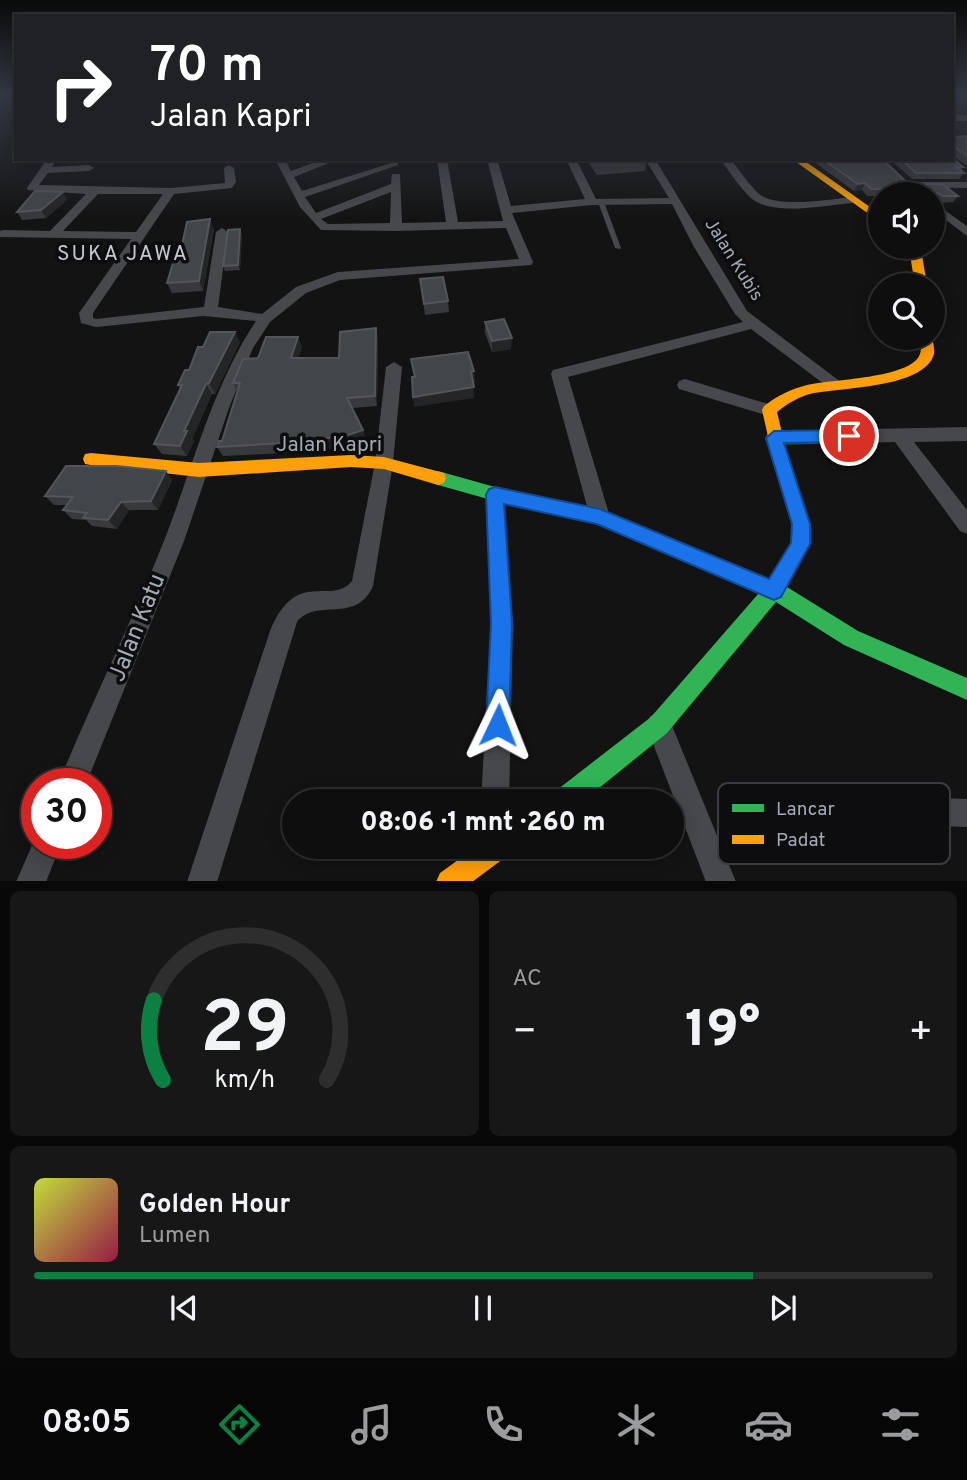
<!DOCTYPE html>
<html lang="id">
<head>
<meta charset="utf-8">
<style>
	:root { --surface:#0e0e0e; --page:#171717; --text:#f1f3f6; --muted:#9b9c9e; --line:#2e2e2e; --accent:#0b8043 }
	body { margin:0; font-family:Overpass,sans-serif; background:var(--page); color:var(--text); height:100vh; display:flex; flex-direction:column; font-size:26px; white-space:nowrap }
	* { box-sizing:border-box; margin:0 }
	p { font-size:23px; color:var(--muted) }
	.icon { flex:none; width:38px; height:38px; fill:none; stroke:currentColor; stroke-width:2; stroke-linecap:round; stroke-linejoin:round }
	.map { position:relative; height:881px; overflow:hidden }
	.side { display:flex; flex-direction:column; gap:10px; padding:10px; background:#080808; flex:1 }
	.side>* { flex:none }
	.banner { position:absolute; left:14px; top:14px; width:940px; height:147px; border-radius:0px; box-shadow:0 4px 18px #0003,0 0 0 2px var(--line); background:#202124; color:#fff; overflow:hidden }
	.tools { position:absolute; left:868px; top:182px; display:grid; gap:14px }
	.tools a { display:grid; place-items:center; width:77px; height:77px; border-radius:50%; background:var(--surface); box-shadow:0 4px 18px #0003,0 0 0 2px var(--line); font-size:35px }
	.speed { position:absolute; left:21px; top:768px; display:flex; gap:14px; font-size:35px; font-weight:700; text-align:center }
	.speed>* { display:grid; place-content:center; width:91px; height:91px; border-radius:50%; background:var(--surface); box-shadow:0 4px 18px #0003,0 0 0 2px var(--line); line-height:1 }
	.speed .limit { border:10px solid #d22; background:#fff; color:#111 }
	.pin { position:absolute; display:grid; place-items:center; width:60px; height:60px; color:#fff; margin:-30px; border:4px solid #fff; border-radius:50%; box-shadow:0 2px 7px #0007 }
	.me { position:absolute; width:77px; margin:-38px; rotate:2deg; stroke-linejoin:round; filter:drop-shadow(0 0 5px #0008) }
	.turn { display:flex; align-items:center; gap:24px; height:147px; padding:0 21px; font-size:32px }
	.turn .icon { width:91px; height:91px; stroke-width:2.5 }
	.turn b { display:block; font-size:49px; line-height:60px }
	.big { font-size:52px; font-weight:800; line-height:1.1 }
	.side .tile { flex:1; display:flex; flex-direction:column; justify-content:center; gap:10px; min-width:0; padding:0 24px; border-radius:10px; background:var(--page) }
	.side .dial { align-items:center; gap:0 }
	.dial svg { height:182px; overflow:visible; fill:none; stroke:var(--line); stroke-width:7; stroke-linecap:round; text-anchor:middle }
	.dial text { fill:var(--text); stroke:none }
	.song { display:flex; align-items:center; gap:21px }
	.cover { width:84px; height:84px; border-radius:10px; background:linear-gradient(135deg,hsl(70 70% 55%),hsl(340 70% 35%)) }
	.played { height:7px; border-radius:4px; background:linear-gradient(90deg,var(--accent) 80%,var(--line) 80%) }
	.keys { display:flex; justify-content:space-around; direction:ltr }
	.heat { display:flex; justify-content:space-between; align-items:center; font-size:38px; direction:ltr }
	.side .tiles { flex:1; display:grid; gap:10px; grid-template-columns:1fr 1fr }
	.tile:last-child { grid-column:span 2 }
	.trip { position:absolute; left:282px; top:789px; width:402px; height:70px; border-radius:35px; background:var(--surface); box-shadow:0 4px 18px #0003,0 0 0 2px var(--line); font-weight:800; line-height:70px; text-align:center }
	.tabs { display:flex; height:112px; justify-content:space-around; align-items:center; background:#060606; color:var(--muted) }
	.tabs .icon { width:49px; height:49px }
	.tabs .current { color:var(--accent) }
	.tabs b { font-size:32px; color:var(--text) }
	.map>svg:first-child { display:block }
	.lines { fill:none; stroke-linecap:round; stroke-linejoin:round }
	.lane { fill:#47484c; fill-rule:evenodd }
	.street { fill:#47484c; fill-rule:evenodd }
	.fast { fill:#30b455; fill-rule:evenodd }
	.slow { fill:#ff9f0a; fill-rule:evenodd }
	.wall { fill:#38393c }
	.shaded-wall { fill:#242526 }
	.building { fill:#434649; stroke:#52555a; stroke-width:2 }
	.route { fill:#1a73e8; stroke:#114b97; stroke-width:2 }
	.labels { text-anchor:middle; dominant-baseline:central; stroke-width:7; stroke-linejoin:round; paint-order:stroke }
	.far-street-label { font-size:18px; fill:#a2aab6; stroke:#0d0d0f }
	.far-quarter-label { font-size:21px; letter-spacing:2px; fill:#c4c8d1; stroke:#0d0d0f }
	.street-label { font-size:21px; fill:#a2aab6; stroke:#0d0d0f }
	.near-street-label { font-size:24px; fill:#a2aab6; stroke:#0d0d0f }
	.key { fill:#0d0d0f; stroke:#3a3c41; stroke-width:2 }
	.key-label { font-size:19px; fill:#a2aab6 }
</style>
</head>
<body>
<div class="map">
<svg width="967" height="882" viewBox="0 0 967 882">
	<rect width="100%" height="100%" fill="#131313"/>
	<g class="lines">
		<!-- lane -->
		<path class="lane" d="M599,201L604,202L621,248L620,249L615,248L598,202Z"/>
		<!-- street -->
		<path class="street" d="M956,95L967,96V101Z
			M952,115H967V121H952Z
			M47,159H57L52,167L89,165L94,168L89,171L48,173L39,185L171,188L225,183L224,168L229,165L234,168L236,182L232,188L174,194L93,313V318L96,319L204,307L216,232L222,228L228,232L218,307L262,314L296,287L338,272L519,259L506,228L396,231L321,230L300,207L275,159H285L291,171L324,159H339L294,177L302,191L398,161V165L305,197L316,213L391,184L392,174H400L402,223L446,222L437,159H447L458,222L503,221L487,159H497L511,206L585,199L566,159H576L596,199L669,198L645,159H655L747,311L842,383L840,387H828L751,329L568,377L610,517L607,523L600,525L593,523L590,517L551,374L553,370L743,322L735,314L694,247L672,204L592,205L512,213L533,262L531,265L340,280L306,293L270,322L253,348L229,408L184,541L86,784H58C92,702 131,623 164,541C193,467 212,387 256,321L203,316L96,327L81,323L79,313L131,239L0,237V231L3,230L50,231L86,194L28,190L27,188ZM391,192L390,223L328,224L321,219ZM98,194H163L136,232L63,231Z
			M720,159H730C740,170 748,184 759,194C779,209 829,199 853,197L858,200L853,203C826,205 773,217 751,198C739,187 730,172 720,159Z
			M908,182H967V188L904,187L903,185Z
			M933,202L967,226V236L933,210Z
			M394,362L402,367L393,463L373,586C356,625 316,597 297,622L217,882H187L270,631C297,566 330,607 352,581L375,463L386,367Z
			M685,379L775,406L777,410L769,416L679,389L677,385L679,381Z
			M967,427V441L914,442L967,510V534L960,531L895,442L774,445L768,443L765,438L768,433L774,431Z
			M495,486L502,488L504,494L513,623L509,802H481L491,623L486,494L488,488Z
			M659,712L668,716L736,882H706L646,725L650,716Z
			M857,795L967,799V827L857,823L847,819L843,809L847,799Z
			M37,834V844H61L46,882H16Z"/>
		<!-- fast -->
		<path class="fast" d="M778,444L784,446L786,450L810,524L809,544L787,587L858,631L967,678V700L844,645L776,602L667,733L582,802H550L553,793L651,717L759,593L598,524L495,501L438,485L432,483L430,478L432,473L438,471L495,487L600,509L770,579L791,544L792,524L770,450L772,446Z"/>
		<!-- slow -->
		<path class="slow" d="M792,159H802L880,214V222Z
			M905,247H915L922,255L927,285H915L910,255Z
			M920,338H932C933,342 935,349 934,354C924,389 839,387 810,394C798,397 787,404 777,412L786,450L784,454H772L762,410L764,406C777,396 791,389 807,385C831,379 911,379 920,354C922,349 920,342 920,338Z
			M91,453L199,463L351,455L384,457L444,473L446,478L444,483L438,485L384,469L351,467L199,477L91,465L85,464L83,459L85,454Z
			M476,847H511L507,856L472,882H436L440,873Z"/>
	</g>
	<!-- wall -->
	<path class="wall" d="M952,126L954,137L967,136V166L952,155Z
		M586,159H647L645,171L597,175Z
		M810,159H882L914,189L924,190L927,184L958,196L953,202L939,203L933,199V194H880V196H867L862,190L854,191Z
		M890,159H952L963,167L961,171L964,173L959,179H912Z
		M67,200L46,218L22,220L17,212Z
		M214,229L203,291L172,293L167,283L178,263Z
		M242,234L240,270L225,271L223,266Z
		M420,279L448,301L449,312L425,315Z
		M485,322L511,349L492,352L485,333Z
		M376,328L378,338L377,406L352,408L363,430L366,439L351,445L306,452L223,456L217,447L222,441L237,392L233,383L258,358L298,337L302,347L298,358H339Z
		M240,342L215,394H212L192,439L194,441L187,456L162,454L154,444L180,389L178,385L203,347Z
		M166,471L172,480L158,510H129L117,529L92,526L86,520L72,519L63,510L67,505H54L45,496Z"/>
	<!-- shaded-wall -->
	<path class="shaded-wall" d="M865,183L862,190L854,191L858,184Z
		M63,192L67,200L46,218L41,210Z
		M210,219L214,229L203,291L199,281Z
		M240,229L242,234L240,270L238,265Z
		M376,328L378,338L377,406L375,396Z
		M235,332L240,342L215,394L209,383Z
		M298,337L302,347L295,368L291,358Z
		M512,338L511,349L492,352V341Z
		M474,371L475,382H471V372Z
		M206,384L212,394L192,439L194,441L187,456L180,446L184,431Z
		M474,387V398L414,407L413,397Z
		M363,430L366,439L351,445L306,452L302,442Z
		M166,471L172,480L158,510L151,501Z
		M121,502L129,510L117,529L108,520Z"/>
	<!-- building -->
	<path class="building" d="M952,126L954,127V137L967,136V156L956,148L952,150Z
		M952,158L963,167H956L964,173H916L901,159H952Z
		M597,159H634L599,162Z
		M822,159H882L914,189L924,190L927,184H942L958,196H943L937,193L935,196H933V194H905L899,189H871L865,183L858,184Z
		M35,191L63,192L41,210L17,212Z
		M210,219L199,281L167,283L173,263H178L187,222Z
		M240,229L238,265L223,266L228,230Z
		M443,277L448,301L424,304L420,279Z
		M504,319L512,338L492,341L485,322Z
		M376,328L375,396L347,398L363,430L348,435L302,442L217,447L219,441H222L240,383H233L243,359L258,358L266,337H298L291,358H339L340,332Z
		M210,332H235L209,383L206,384L184,431H187L180,446L154,444L182,385H178L185,370H189L198,347H203Z
		M468,352L474,371L471,372L474,387L413,397L412,377H415L411,359Z
		M66,466H116L166,471L151,501L121,502L108,520L83,518L87,513L63,510L73,497L45,496Z"/>
	<!-- sky -->
	<linearGradient id="sky" x2="0" y2="1"><stop stop-color="#0a0a0a"/><stop offset="0.43" stop-color="#333944"/><stop offset="1" stop-color="#333944" stop-opacity="0"/></linearGradient>
	<rect width="967" height="219" fill="url(#sky)"/>
	<!-- route -->
	<path class="route" d="M849,430L857,436L849,442L784,443L810,524V544L781,597L774,600L597,524L504,504L512,623L509,725L506,733L498,737L490,733L486,725L491,623L486,495L489,489L495,487L600,509L769,579L791,543L792,524L766,438L774,431Z"/>
	<g class="labels">
		<!-- far-street labels -->
		<g class="far-street-label">
			<text transform="translate(733 260) rotate(58)">Jalan Kubis</text>
		</g>
		<!-- far-quarter labels -->
		<g class="far-quarter-label">
			<text x="123" y="254">SUKA JAWA</text>
		</g>
		<!-- street labels -->
		<g class="street-label">
			<text x="329" y="445">Jalan Kapri</text>
		</g>
		<!-- near-street labels -->
		<g class="near-street-label">
			<text transform="translate(138 628) rotate(-68)">Jalan Katu</text>
		</g>
	</g>
	<!-- legend -->
	<rect x="718" y="783" width="232" height="81" rx="10" class="key"/>
	<rect x="732" y="804" width="32" height="8" fill="#30b455"/>
	<rect x="732" y="835" width="32" height="9" fill="#ff9f0a"/>
	<g class="key-label">
		<text x="776" y="815">Lancar</text>
		<text x="776" y="846">Padat</text>
	</g>
</svg>
<div class="tools">
<a><svg class="icon" aria-label="sound" viewBox="0 0 24 24"><path d="M4 9h4l5-4v14l-5-4H4zM17 9q2 3 0 6"/></svg></a>
<a><svg class="icon" aria-label="search" viewBox="0 0 24 24"><circle cx="10" cy="10" r="6"/><path d="M15 15l6 6"/></svg></a>
</div>
<div class="speed"><div class="limit">30</div></div>
<div class="pin" style="left:849px;top:436px;background:#d93025"><svg class="icon" aria-label="arrive" viewBox="0 0 24 24"><path d="M6 21V4h12l-3 4 3 4H6"/></svg></div>
<svg class="me" style="left:498px;top:725px" viewBox="-20 -20 40 40"><path d="M0-17L14 15 0 8-14 15z" fill="#1a73e8" stroke="#fff" stroke-width="4"/></svg>
<div class="trip">08:06 · 1 mnt · 260 m</div>
<div class="banner">
<div class="turn"><svg class="icon" aria-label="right" viewBox="0 0 24 24"><path d="M7 20v-9h11M14 6l5 5-5 5"/></svg><div><b>70 m</b>Jalan Kapri</div></div>
</div>
</div>
<section class="side">
<div class="tiles">
<div class="tile dial"><svg viewBox="0 0 100 80">
<path d="M14 69A42 42 0 1 1 86 69"/>
<path d="M14 69A42 42 0 0 1 10 34" stroke="#0b8043"/>
<text x="50" y="56" font-size="32" font-weight="700">29</text>
<text x="50" y="72" font-size="11">km/h</text>
</svg></div>
<div class="tile"><p>AC</p>
<div class="heat"><a>−</a><b class="big">19°</b><a>+</a></div>
</div>
<div class="tile">
<div class="song"><i class="cover"></i><div><b>Golden Hour</b><p>Lumen</p></div></div>
<div class="played"></div>
<div class="keys"><svg class="icon" aria-label="previous" viewBox="0 0 24 24"><path d="M18 5L8 12l10 7zM5 5v14"/></svg><svg class="icon" aria-label="pause" viewBox="0 0 24 24"><path d="M8 5v14M16 5v14"/></svg><svg class="icon" aria-label="next" viewBox="0 0 24 24"><path d="M6 5l10 7-10 7zM19 5v14"/></svg></div>
</div>
</div>
</section>
<nav class="tabs">
<b>08:05</b>
<svg class="icon current" aria-label="directions" viewBox="0 0 24 24"><path d="M12 3l9 9-9 9-9-9zM9 14v-3h6M13 9l2 2-2 2"/></svg>
<svg class="icon" aria-label="music" viewBox="0 0 24 24"><path d="M9 18V5l10-2v13"/><circle cx="6" cy="18" r="3"/><circle cx="16" cy="16" r="3"/></svg>
<svg class="icon" aria-label="phone" viewBox="0 0 24 24"><path d="M5 4h4l2 5-3 2q2 4 5 5l2-3 5 2v4C11 20 4 13 5 4z"/></svg>
<svg class="icon" aria-label="climate" viewBox="0 0 24 24"><path d="M12 3v18M4 7l16 10M4 17L20 7"/></svg>
<svg class="icon" aria-label="car" viewBox="0 0 24 24"><path d="M5 17H2v-5l4-1 3-4h7l3 4 3 1v5h-3M9 17h6M6 11h13"/><circle cx="7" cy="17" r="2"/><circle cx="17" cy="17" r="2"/></svg>
<svg class="icon" aria-label="filters" viewBox="0 0 24 24"><path d="M4 7h16M4 17h16"/><circle cx="9" cy="7" r="2"/><circle cx="15" cy="17" r="2"/></svg>
</nav>
</body>
</html>
